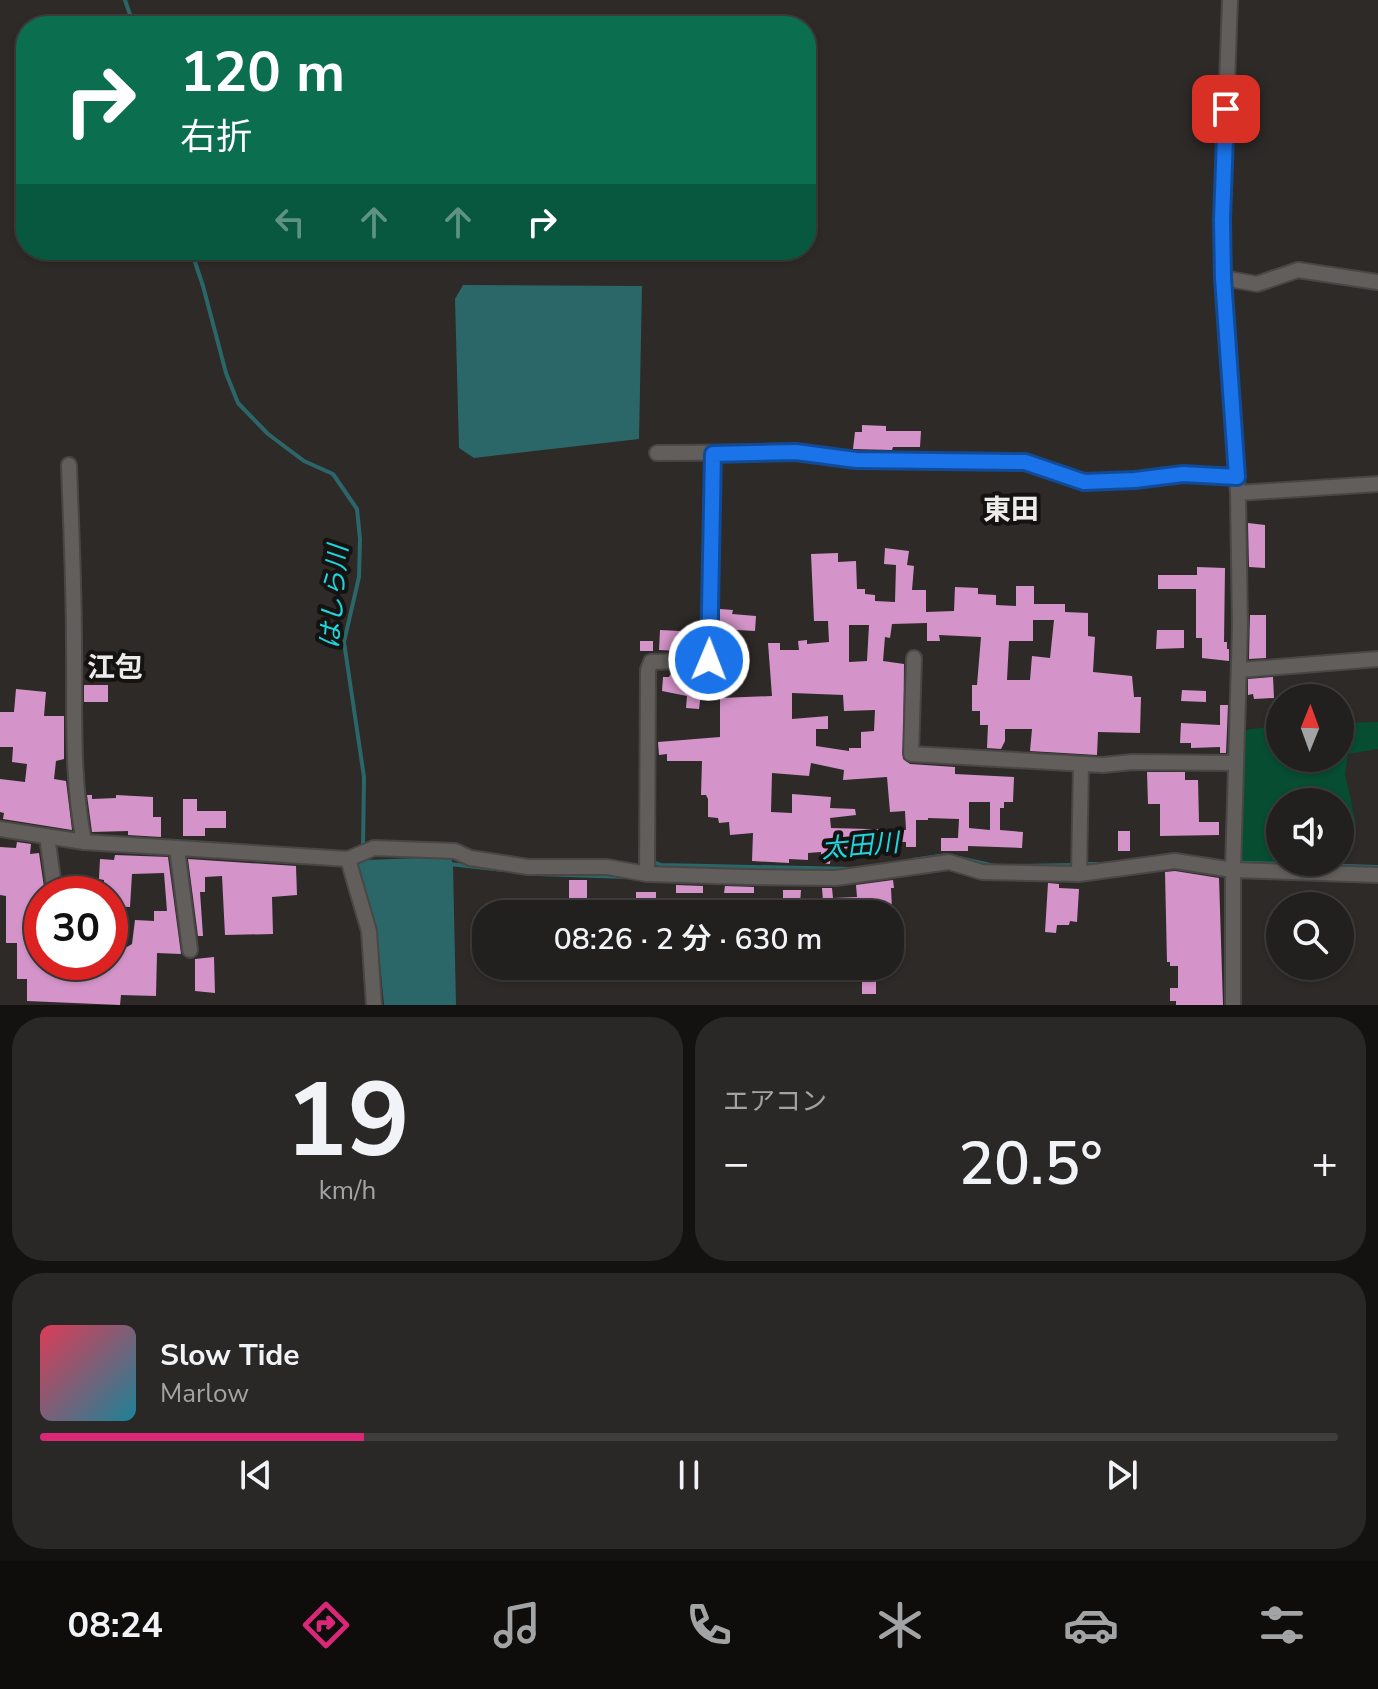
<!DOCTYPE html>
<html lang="ja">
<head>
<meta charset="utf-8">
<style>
	:root { --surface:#22201e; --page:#2a2827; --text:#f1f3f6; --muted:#a2a3a4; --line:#3f3e3c; --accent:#db2777 }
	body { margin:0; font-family:"Nunito Sans","Noto Sans JP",sans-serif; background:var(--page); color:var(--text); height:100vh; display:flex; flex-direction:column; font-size:30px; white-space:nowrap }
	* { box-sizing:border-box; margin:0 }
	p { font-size:26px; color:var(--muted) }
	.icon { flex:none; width:44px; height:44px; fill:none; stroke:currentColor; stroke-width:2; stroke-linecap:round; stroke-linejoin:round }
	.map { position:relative; height:1005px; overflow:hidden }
	.side { display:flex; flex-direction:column; gap:12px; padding:12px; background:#131210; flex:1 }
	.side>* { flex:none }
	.hud { position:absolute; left:16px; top:16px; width:800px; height:244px; border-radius:32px; box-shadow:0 2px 6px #0004,0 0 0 2px var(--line); background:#0b6e4f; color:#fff; overflow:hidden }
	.needle { width:52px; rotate:1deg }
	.tools { position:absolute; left:1266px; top:684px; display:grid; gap:16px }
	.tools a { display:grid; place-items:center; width:88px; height:88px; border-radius:50%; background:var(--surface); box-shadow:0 2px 6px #0004,0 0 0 2px var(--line); font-size:40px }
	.speed { position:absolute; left:24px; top:876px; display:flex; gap:16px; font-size:40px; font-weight:700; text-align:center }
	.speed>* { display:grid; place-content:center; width:104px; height:104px; border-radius:50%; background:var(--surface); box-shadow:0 2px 6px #0004,0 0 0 2px var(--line); line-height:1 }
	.speed .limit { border:12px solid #d22; background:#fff; color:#111 }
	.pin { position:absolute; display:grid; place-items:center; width:68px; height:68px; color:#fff; margin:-34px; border-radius:16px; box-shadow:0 4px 12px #0006 }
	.me { position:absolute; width:88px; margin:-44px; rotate:1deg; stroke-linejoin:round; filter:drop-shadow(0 0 6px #0008) }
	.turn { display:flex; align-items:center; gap:28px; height:168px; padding:0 32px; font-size:36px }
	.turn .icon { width:104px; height:104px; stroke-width:2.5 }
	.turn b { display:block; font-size:56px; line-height:68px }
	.lanes { display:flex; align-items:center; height:76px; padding:0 32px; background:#0003; justify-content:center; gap:40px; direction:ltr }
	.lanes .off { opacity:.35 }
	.big { font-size:60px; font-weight:600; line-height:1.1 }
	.side .widget { flex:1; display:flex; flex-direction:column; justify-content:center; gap:12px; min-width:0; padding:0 28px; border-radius:32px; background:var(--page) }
	.side .dial { align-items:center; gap:0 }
	.dial b { font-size:104px; line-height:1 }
	.song { display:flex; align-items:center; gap:24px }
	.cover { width:96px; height:96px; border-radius:12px; background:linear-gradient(135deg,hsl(350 70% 55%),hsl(190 70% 35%)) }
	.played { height:8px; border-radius:4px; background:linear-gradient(90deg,var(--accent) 25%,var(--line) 25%) }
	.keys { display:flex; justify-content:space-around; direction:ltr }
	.heat { display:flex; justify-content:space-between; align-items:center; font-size:44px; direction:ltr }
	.side .tiles { flex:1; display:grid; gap:12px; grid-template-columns:1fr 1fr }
	.widget:last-child { grid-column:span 2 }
	.trip { position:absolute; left:472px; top:900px; width:432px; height:80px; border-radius:32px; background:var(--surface); box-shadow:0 2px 6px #0004,0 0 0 2px var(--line); font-weight:600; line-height:80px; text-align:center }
	.tabs { display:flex; height:128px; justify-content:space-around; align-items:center; background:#0e0d0c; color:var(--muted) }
	.tabs .icon { width:56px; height:56px }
	.tabs .on { color:var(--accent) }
	.tabs b { font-size:36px; color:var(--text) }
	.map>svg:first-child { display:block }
	.green { fill:#064d32 }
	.water { fill:#2b6669 }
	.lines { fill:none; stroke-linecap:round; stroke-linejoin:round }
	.stream { stroke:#2b6669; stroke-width:4 }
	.building { fill:#d494c9; fill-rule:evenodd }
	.minor-casing { stroke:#494745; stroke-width:18 }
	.minor { stroke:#615e5b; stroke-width:14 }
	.route-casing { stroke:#114b97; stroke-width:20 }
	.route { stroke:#1a73e8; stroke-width:14 }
	.labels { text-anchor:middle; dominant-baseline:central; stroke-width:8; stroke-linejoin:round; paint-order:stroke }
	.water-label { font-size:26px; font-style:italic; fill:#1dd7df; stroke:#141312 }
	.quarter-label { font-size:28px; font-weight:bold; fill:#edebea; stroke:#141312 }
</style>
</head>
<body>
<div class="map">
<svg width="1378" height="1005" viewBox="0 0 1378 1005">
	<rect width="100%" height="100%" fill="#2d2a28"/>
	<!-- green -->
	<path class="green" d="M1378,722V749L1348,754L1345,774L1356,824L1340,826V802H1280V862H1335V870L1239,867L1243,730L1280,726V758H1340V723Z"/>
	<!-- water -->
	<path class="water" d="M463,285L642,286L639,439L474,458L459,448L455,299Z
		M451,857L453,865L456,1005H384L377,933L356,866L363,860Z"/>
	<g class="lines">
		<!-- stream -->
		<path class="stream" d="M125,0L134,26
			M191,250L203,286L226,373L238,403L268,434L304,461L333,474L357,509L360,539L359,577L344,642L364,777L363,848
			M913,860L946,855L995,866
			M651,861L661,865L853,869
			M1219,862L1378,867
			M449,864L504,870
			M1083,864H1103
			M1015,866L1075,865
			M536,874L627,877"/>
	</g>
	<!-- building -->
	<path class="building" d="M862,425L886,426V431H921L920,447H893L892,450L853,449L855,432H862Z
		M1248,523L1265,525V568L1249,567Z
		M885,548L909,551L907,565L914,566L912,590H926V612L954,611L955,587L978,588V594L996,595V605L1016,606V586H1034V604H1065V612L1088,613V636L1095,637L1093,672L1132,676L1134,697H1141L1140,733L1098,732L1097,755L1030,751L1032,729H1005V741L1001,749L987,748L988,725H980V711H972V685H977L981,637L939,635L940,641H927V623L892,624L890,638L885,637L883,661L904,664L903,759L910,764L955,767V774L1014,777L1013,802H1004V808H1000V830L1023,832L1022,848L968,846V851H941V838H958L959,819L928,818V820H916V847H906V842L861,841L860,849L831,848L830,864L821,863V852L808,853V860L789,859V863L752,861L753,833L730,835L729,822L719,823L718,818L708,817V799L706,795H701L702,761H667V754L659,755L658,742L720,737V698L772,696L768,643H780V650H799L798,641L807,640V644L829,642L828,621H814L811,554L838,553V562L856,561L857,589H865V594L875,595V601L895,602L896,565L884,564ZM1033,620H1054L1050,658L1032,656L1030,680H1007L1009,641H1033ZM849,625H869L867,661L849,662ZM792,693L843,695L844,711L875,710L874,731L861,732V748H849V751L816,746V729H828V716L792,719ZM811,763L844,770L843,780L887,777L890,812L905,811L906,830L831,828L830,818L856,815L855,809L830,808L831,797L792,794V813L771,812L772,773L809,776ZM969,802H990V830L969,828Z
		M1197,567L1225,568L1224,642H1227V649H1229V661L1202,658V638H1196V589H1158V575H1197Z
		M720,609L733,610L732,614L756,616L755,631L720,629Z
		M1250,615H1266V658L1249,659Z
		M660,630L680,631L679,651L659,650Z
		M1157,630H1184V648L1156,649Z
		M640,641H653V651H640Z
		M704,670L699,709L686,708L687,696L662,691L663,677H669L670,675L689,677L690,671Z
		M1273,677L1274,698L1254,699L1253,694L1248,695V679Z
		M84,685H108V702H84Z
		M16,689L46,692L44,716H64V759L56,761L54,779L66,781L72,830L3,819L4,813L0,812V779L25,782L27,764L12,762L13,747H0V712H14Z
		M1182,690L1206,691V702L1181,701Z
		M1220,705H1228L1226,753H1220V747L1191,748V743H1180L1181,723L1220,725Z
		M1147,772H1185V780H1198L1199,822H1219V835L1160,836V804H1148Z
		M87,795H92V799L116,798V795L153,797V817H161V837L128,835V831L92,832Z
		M183,799H197V811H226V828H205V836H183Z
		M1118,831H1130V851H1118Z
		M17,842L31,844L30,854L39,853L45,894H42V962H110V952L120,951L132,944L135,920L154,921V911H167L164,873L132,874L130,907L110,906V894H104V880L99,879L100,859L114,860L115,855L168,857L181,954L157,953L156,996L121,995L120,1005L27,1001V979H17V943H6V896L0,895V847L16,848Z
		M188,859L296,866L297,895L272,897L273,934L225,935L222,876L205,877V892H200L203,936H198Z
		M1175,871L1219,878L1223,1005H1176V1001H1170V988H1178V966H1170V962H1167L1165,872Z
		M569,880H587V907L569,906Z
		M893,880L894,888H891L892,910L824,914L822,888H832L833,898L857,897L856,885Z
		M1048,883L1059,884V888L1079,889L1077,922L1070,921L1069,925H1057L1056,933L1045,932Z
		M676,885L703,886V893H676Z
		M725,886L754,887V893H724Z
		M783,890H801L800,904L806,905V914H796V907L783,906Z
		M636,892H656V911H636Z
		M214,957L215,993L195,991V959Z
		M862,975H876V994H862Z"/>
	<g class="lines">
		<!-- minor casing -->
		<g class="minor-casing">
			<path id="minor" d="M1230,0L1222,220L1223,278L1238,493L1240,627L1233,870V1005
				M1223,278L1257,284L1298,270L1378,282
				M657,453L796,452L856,460L1025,462L1084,482L1135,480L1183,474L1237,477
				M69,465C71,525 74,585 74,645C75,711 71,776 84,842
				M1238,493L1378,484
				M914,658L911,754L1103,765L1132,762L1236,763
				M1240,670L1378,659
				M0,829L84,842L348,859L374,848L455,851L470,858L528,867H607L647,874L747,877L836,878L949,862L982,872L1079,874L1175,861L1233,870L1378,875
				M47,836L55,894
				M177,849L190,950
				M348,859L369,931L374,1005
				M647,874L648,670L651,662L709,660L713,454
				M1079,874L1081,764
				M110,942L118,941"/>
		</g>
		<!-- minor -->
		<use href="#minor" class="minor"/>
	</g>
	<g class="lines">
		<!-- route casing -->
		<g class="route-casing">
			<path id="route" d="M709,660L713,454L796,452L856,460L1025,462L1084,482L1135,480L1183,474L1237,477L1223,278L1222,220L1226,109"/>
		</g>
		<!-- route -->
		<use href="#route" class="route"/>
	</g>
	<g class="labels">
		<!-- water labels -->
		<g class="water-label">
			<text transform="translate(334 597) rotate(-85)">はしら川</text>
			<text transform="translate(860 846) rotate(-5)">太田川</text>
		</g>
		<!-- quarter labels -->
		<g class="quarter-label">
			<text x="1011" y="510">東田</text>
			<text x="115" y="668">江包</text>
		</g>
	</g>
</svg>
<div class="tools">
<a><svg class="needle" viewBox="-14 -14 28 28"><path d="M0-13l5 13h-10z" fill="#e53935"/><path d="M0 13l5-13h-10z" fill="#a2a3a4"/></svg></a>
<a><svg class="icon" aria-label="sound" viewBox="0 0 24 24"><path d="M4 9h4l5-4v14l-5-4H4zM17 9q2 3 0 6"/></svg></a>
<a><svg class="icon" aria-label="search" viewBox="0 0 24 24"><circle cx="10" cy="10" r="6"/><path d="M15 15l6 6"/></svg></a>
</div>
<div class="speed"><div class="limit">30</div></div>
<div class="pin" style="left:1226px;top:109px;background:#d93025"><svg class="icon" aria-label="arrive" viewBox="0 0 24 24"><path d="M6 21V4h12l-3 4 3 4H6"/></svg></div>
<svg class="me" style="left:709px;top:660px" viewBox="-20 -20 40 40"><circle r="17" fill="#1a73e8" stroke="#fff" stroke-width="3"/><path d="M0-11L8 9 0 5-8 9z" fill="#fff"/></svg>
<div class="trip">08:26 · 2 分 · 630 m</div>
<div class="hud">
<div class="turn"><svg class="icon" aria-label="right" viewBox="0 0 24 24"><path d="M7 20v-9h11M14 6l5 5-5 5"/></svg><div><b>120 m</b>右折</div></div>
<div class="lanes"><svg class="icon off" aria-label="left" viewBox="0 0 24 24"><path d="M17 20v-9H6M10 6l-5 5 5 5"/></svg><svg class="icon off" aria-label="ahead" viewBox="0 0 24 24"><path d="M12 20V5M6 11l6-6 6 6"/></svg><svg class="icon off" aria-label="ahead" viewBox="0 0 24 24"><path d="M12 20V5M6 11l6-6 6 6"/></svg><svg class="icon" aria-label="right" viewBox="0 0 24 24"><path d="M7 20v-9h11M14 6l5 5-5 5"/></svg></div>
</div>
</div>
<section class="side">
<div class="tiles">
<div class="widget dial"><b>19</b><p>km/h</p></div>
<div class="widget"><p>エアコン</p>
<div class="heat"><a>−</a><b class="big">20.5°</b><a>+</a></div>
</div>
<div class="widget">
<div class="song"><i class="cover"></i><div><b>Slow Tide</b><p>Marlow</p></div></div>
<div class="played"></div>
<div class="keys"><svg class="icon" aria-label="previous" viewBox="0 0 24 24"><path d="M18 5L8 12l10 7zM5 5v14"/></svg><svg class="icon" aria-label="pause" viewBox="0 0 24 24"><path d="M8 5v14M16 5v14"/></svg><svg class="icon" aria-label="next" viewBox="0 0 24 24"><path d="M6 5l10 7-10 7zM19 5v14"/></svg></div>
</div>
</div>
</section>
<nav class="tabs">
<b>08:24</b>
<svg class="icon on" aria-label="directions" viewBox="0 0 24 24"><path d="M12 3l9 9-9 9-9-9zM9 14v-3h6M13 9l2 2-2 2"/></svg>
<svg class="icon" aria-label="music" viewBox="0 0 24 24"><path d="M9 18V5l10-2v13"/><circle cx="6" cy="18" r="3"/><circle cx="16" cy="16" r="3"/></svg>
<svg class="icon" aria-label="phone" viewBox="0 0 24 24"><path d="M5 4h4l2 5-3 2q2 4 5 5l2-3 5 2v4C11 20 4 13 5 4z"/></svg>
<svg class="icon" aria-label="climate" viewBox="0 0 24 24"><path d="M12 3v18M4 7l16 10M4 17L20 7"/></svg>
<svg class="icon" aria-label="car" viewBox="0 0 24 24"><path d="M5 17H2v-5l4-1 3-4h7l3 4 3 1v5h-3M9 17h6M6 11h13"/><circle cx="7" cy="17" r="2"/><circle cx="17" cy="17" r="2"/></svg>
<svg class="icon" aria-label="filters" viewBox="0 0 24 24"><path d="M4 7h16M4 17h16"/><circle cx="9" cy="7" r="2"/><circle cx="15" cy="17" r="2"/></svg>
</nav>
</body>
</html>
